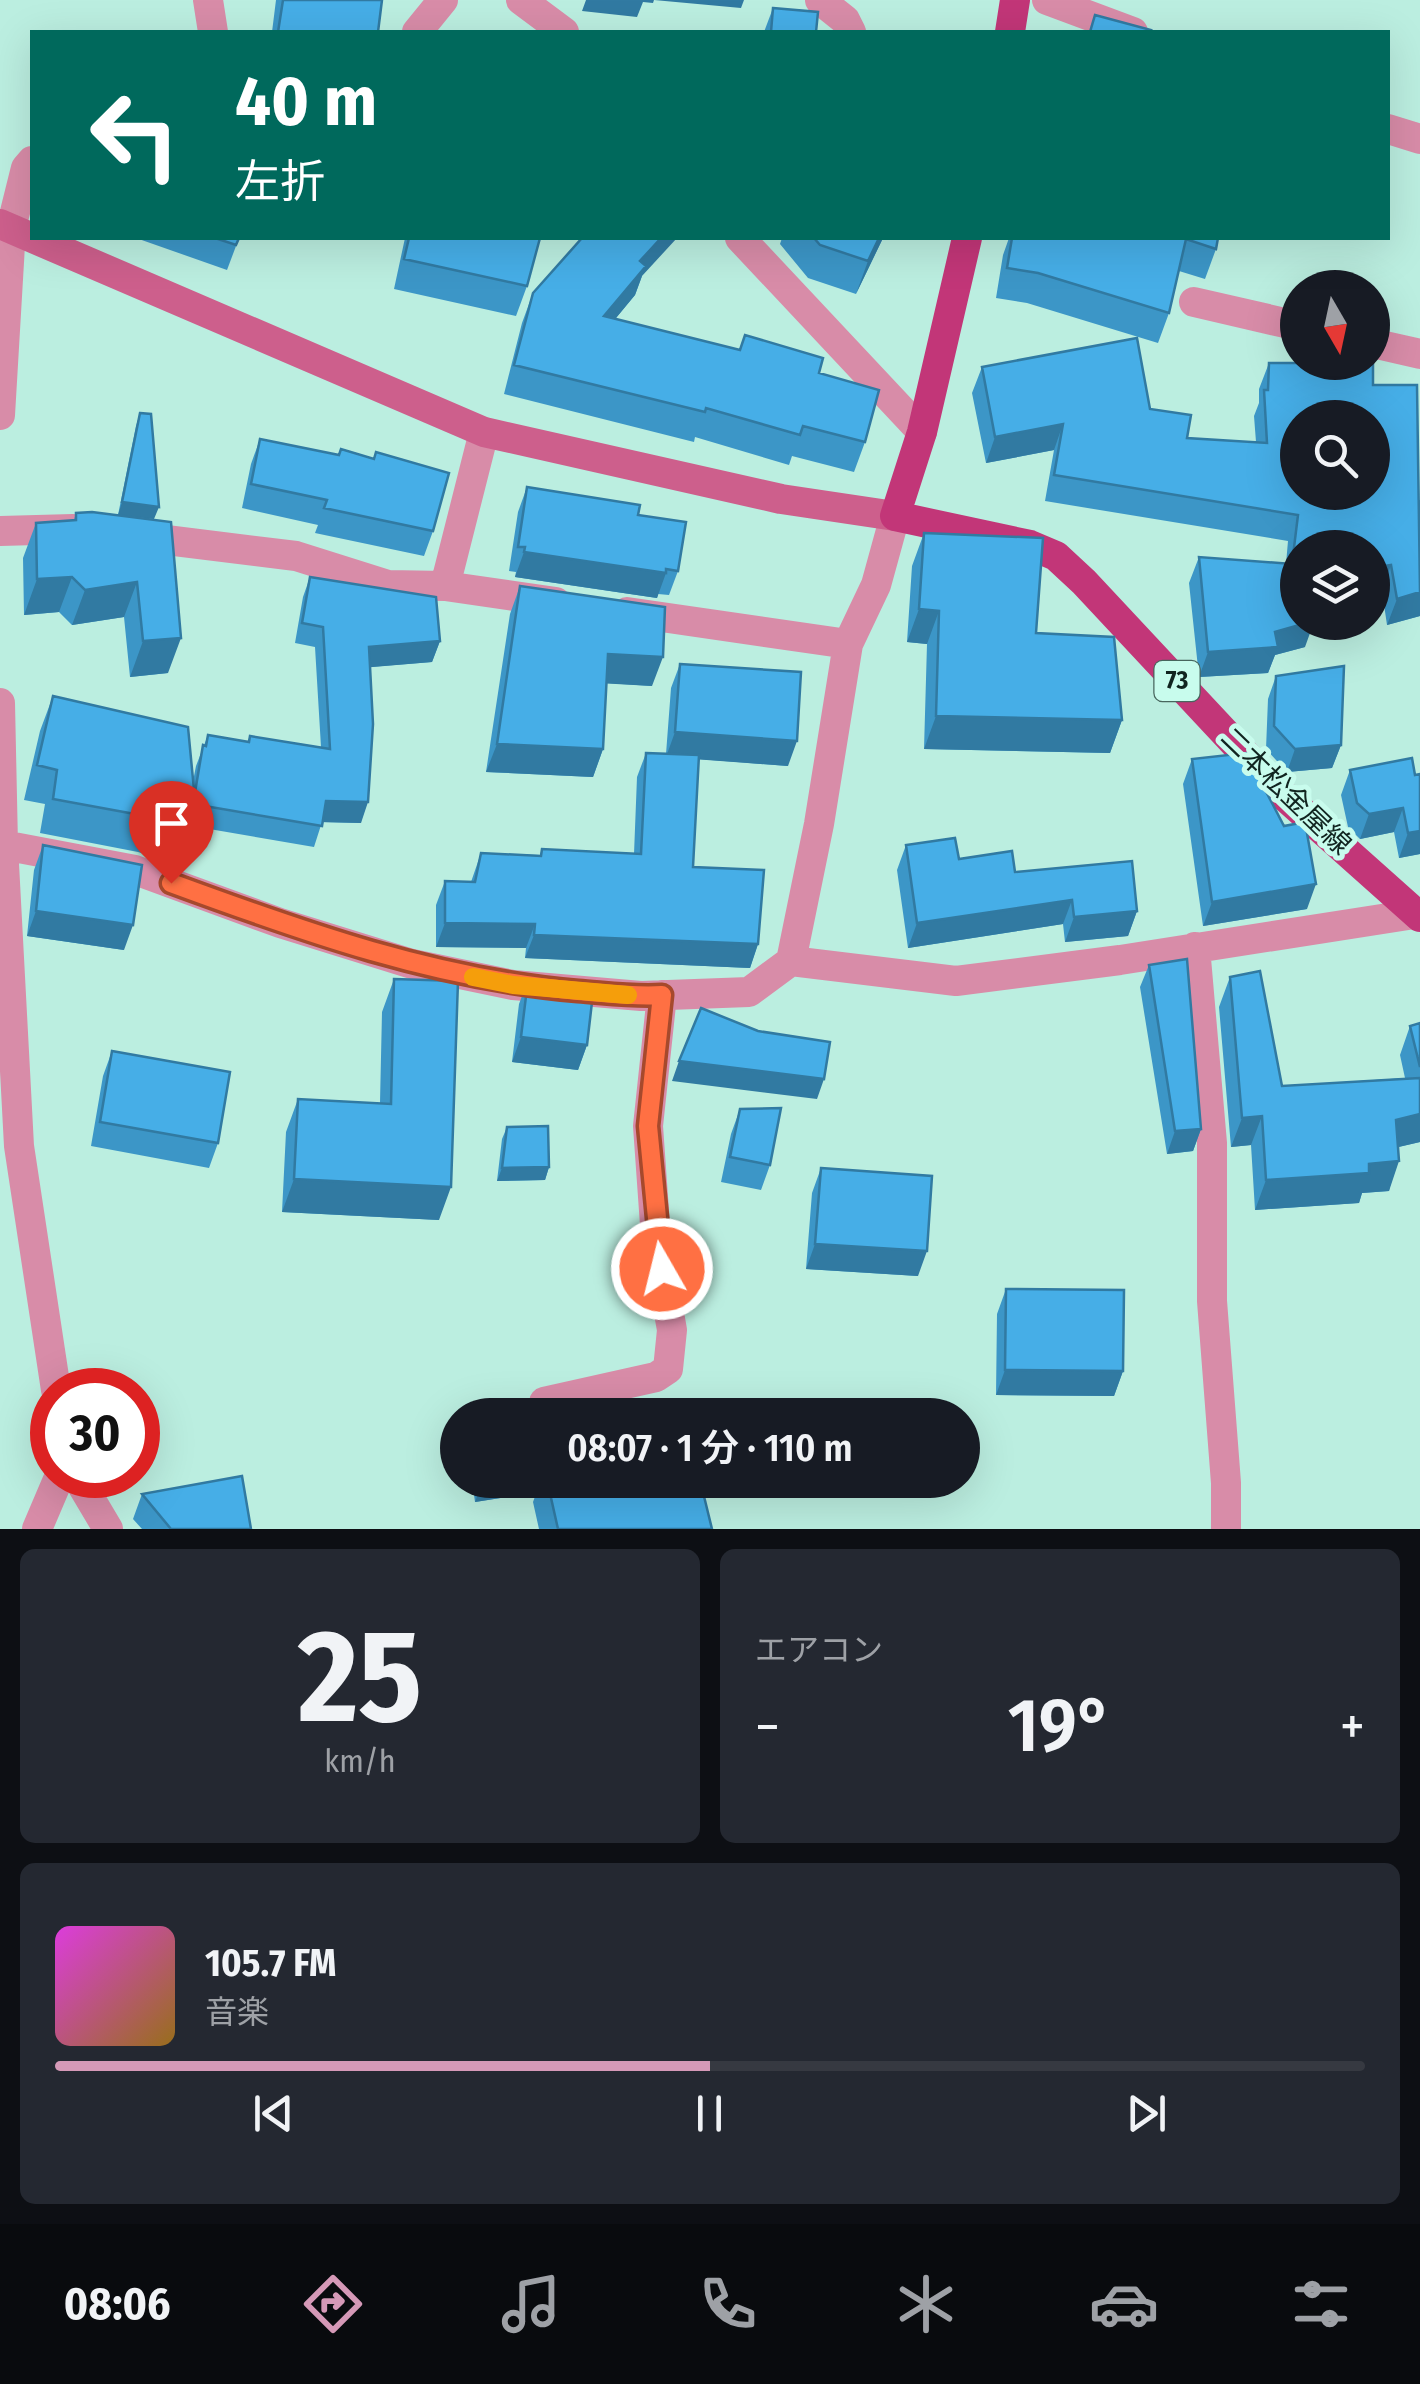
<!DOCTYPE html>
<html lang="ja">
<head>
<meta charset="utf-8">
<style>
	:root { --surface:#171b24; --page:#242831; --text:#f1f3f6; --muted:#9ea1a6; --line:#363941; --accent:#d599b7 }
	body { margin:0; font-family:"Fira Sans Condensed","Noto Sans JP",sans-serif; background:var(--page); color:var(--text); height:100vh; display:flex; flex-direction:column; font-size:38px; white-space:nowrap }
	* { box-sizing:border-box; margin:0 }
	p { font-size:32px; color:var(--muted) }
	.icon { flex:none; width:55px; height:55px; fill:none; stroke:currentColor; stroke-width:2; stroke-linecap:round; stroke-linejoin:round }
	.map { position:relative; height:1529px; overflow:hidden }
	.details { display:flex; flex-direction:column; gap:20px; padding:20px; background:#0d0f14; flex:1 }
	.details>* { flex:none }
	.hud { position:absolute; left:30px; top:30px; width:1360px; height:210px; border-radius:0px; box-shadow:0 10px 40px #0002; background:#00695c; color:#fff; overflow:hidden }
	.needle { width:65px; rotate:171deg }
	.fabs { position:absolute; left:1280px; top:270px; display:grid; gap:20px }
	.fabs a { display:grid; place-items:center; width:110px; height:110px; border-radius:50%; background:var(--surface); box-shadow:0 10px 40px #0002; font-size:50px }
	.speed { position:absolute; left:30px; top:1368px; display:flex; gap:20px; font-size:50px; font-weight:700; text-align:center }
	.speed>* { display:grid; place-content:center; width:130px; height:130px; border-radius:50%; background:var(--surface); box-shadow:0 10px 40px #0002; line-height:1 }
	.speed .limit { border:15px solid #d22; background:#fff; color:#111 }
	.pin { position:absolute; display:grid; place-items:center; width:85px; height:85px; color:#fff; margin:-102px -42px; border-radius:50% 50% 50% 0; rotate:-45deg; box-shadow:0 0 10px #0007 }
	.pin .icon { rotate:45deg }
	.me { position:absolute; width:110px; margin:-55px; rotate:352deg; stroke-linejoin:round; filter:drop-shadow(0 0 8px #0008) }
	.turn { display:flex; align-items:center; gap:35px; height:210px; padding:0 40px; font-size:45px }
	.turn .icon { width:130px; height:130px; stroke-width:2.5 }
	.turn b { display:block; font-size:70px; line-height:85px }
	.big { font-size:75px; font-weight:600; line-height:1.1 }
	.details .card { flex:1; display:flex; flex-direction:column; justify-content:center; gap:15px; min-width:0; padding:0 35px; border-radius:15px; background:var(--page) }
	.details .dial { align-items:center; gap:0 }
	.dial b { font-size:130px; line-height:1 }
	.song { display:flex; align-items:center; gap:30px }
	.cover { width:120px; height:120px; border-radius:15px; background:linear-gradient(135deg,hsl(300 70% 55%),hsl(40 70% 35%)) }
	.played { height:10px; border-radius:5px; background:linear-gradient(90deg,var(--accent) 50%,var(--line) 50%) }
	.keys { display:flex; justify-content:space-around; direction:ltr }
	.heat { display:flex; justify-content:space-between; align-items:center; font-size:55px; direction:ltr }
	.details .tiles { flex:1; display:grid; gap:20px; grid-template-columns:1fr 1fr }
	.card:last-child { grid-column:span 2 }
	.trip { position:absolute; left:440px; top:1398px; width:540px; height:100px; border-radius:50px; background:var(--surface); box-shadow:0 10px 40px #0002; font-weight:600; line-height:100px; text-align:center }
	.dock { display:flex; height:160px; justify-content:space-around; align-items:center; background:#090b0e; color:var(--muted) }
	.dock .icon { width:70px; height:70px }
	.dock .on { color:var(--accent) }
	.dock b { font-size:45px; color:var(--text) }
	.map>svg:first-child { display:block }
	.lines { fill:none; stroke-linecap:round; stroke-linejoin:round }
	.street { stroke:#d88ca8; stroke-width:30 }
	.secondary { stroke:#cd5f8c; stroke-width:30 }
	.primary { stroke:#c23678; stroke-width:30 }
	.wall { fill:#3c96c7 }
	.shaded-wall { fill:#317aa2 }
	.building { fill:#46aee7; stroke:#317aa2; stroke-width:2.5; fill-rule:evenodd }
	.route-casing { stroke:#a6492c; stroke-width:25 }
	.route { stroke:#ff7043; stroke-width:18 }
	.slow { stroke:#f59e0b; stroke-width:18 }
	.labels { text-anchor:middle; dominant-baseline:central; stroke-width:10; stroke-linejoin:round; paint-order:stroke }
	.shield { fill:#c8fced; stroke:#48665e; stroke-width:2.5 }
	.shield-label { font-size:25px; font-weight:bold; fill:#112520 }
	.street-label { font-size:28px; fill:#112520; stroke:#c8fced }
</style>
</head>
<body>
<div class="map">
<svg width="1420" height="1529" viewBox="0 0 1420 1529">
	<rect width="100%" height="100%" fill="#bbeee0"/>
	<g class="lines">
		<!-- street -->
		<path class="street" d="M208,0L213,32
			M521,0L564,32
			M820,0L845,20L851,32
			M1047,0L1133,32
			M417,32L443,0
			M1388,129L1420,139
			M740,238L922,432
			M1194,302L1298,326
			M1372,343L1420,354
			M0,415L11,228L26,168L32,161
			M484,432L445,586L556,602
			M0,531L73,529
			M134,536L296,556L388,585L445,586
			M627,612L848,644L876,585L895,516
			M0,703L3,845L19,1146L56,1390
			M3,845L135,870L280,923L412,964L513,985L641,996L749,992L791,961L819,824L848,644
			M1195,947L1212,1143V1301L1226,1483V1529
			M791,961L956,981L1120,960L1420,913
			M543,1415L544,1402L656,1377L668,1369L672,1330L656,1239L648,1126L662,995
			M76,1475L108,1529
			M37,1529L60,1475"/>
		<!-- secondary -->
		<path class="secondary" d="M0,224L484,432L781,499L895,516"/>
		<!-- primary -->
		<path class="primary" d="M1010,32L1015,0
			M967,238L922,432L895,516L1030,545L1056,556L1084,582L1282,794L1420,917"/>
	</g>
	<!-- wall -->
	<path class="wall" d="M276,0H382L378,32H272Z
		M773,8L816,32H764Z
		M136,238H239L227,270Z
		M405,238H540L527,286L516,316L394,289Z
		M782,238H883L856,294L808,278L780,244Z
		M1009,238H1218L1216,249L1205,279L1179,271L1169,313L1158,343L1027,303L996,298L1003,255Z
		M642,276L635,295L615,319L819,373L865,442L854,472L792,456L789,465L695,437L694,442L504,394L522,323L533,293Z
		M1269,363L1373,385L1418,500H1420V616L1387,625L1382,591L1372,593V548H1298L1305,647L1275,655L1268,673L1199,677L1189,583L1199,557L1286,564L1288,541L1045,501L1054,450L986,463L972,393L982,367L1150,409L1187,438L1256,442L1254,416L1259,403V389Z
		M140,413L154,519L118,515L136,426Z
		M260,439L433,531L424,556L315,533L318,525L242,508L251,464Z
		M527,487L638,515L678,571L669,595L658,594L657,598L515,577L516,572L509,571L518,512Z
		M76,513L171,522L168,673L130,677L124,617L72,625L59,612L24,615L23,558L36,523L74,520Z
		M924,533L1036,633L1122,720L1110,753L924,749L927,644L907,642L912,566Z
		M310,577L440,641L432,662L370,667L361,823L322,822L314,847L186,825L190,801L181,824L173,823L160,859L138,852L40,833L45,804L24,800L40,731L53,696L193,781L196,766L208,735L247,742L250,736L321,747L315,647L295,643L303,597Z
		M520,586L652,686L606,683L603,749L593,777L486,772L510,614Z
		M680,664L788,766L698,759L693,867L758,944L750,968L525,958L526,948L436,947V905L445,881L471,882L481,853L540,855L542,849L634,854L637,777L646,753L666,754L671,688Z
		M1276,676L1341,745L1332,768L1287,772L1266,749L1268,699Z
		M1412,758L1420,854L1399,858L1394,832L1360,839L1348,827L1341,795L1350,770Z
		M1192,759L1307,909L1203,926L1183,784Z
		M43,845L124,950L27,936L34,870Z
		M906,845L1015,872L1137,911L1128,936L1065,942L1063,924L908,948L897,870Z
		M1149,965L1201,1129L1193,1151L1167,1154L1140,987Z
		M1230,977L1282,1086L1405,1078L1400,1055L1410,1026L1420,1023V1142L1398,1147L1389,1191L1362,1193L1359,1203L1255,1210L1251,1145L1231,1147L1219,1007Z
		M394,979L439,1220L282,1212L286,1132L298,1099L380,1103L382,1012Z
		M528,980L587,1045L578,1070L512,1062L519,1004Z
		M112,1051L218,1143L209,1168L91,1146L103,1076Z
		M740,1109L770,1165L761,1190L721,1182L731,1134Z
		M507,1127L549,1167L545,1180L497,1181L502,1139Z
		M821,1168L918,1276L806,1269L812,1193Z
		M1006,1289L1123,1371L1114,1396L996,1395L997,1314Z
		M472,1480H532L527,1494L475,1502Z
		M541,1480H700L712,1529H539L533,1502Z
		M142,1494L251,1529H142L133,1519Z"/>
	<!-- shaded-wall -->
	<path class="shaded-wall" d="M586,0H744L741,8L654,0L653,3L643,2L637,17L582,11Z
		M661,238H677L642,276L635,295L593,346L604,316L640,261Z
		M879,238H883L856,294L868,261Z
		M1063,424L1054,450L986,463L995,437Z
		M122,502L159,507L154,519L118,515Z
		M524,552L666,573L657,598L515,577Z
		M1391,565L1382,591L1372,593V568Z
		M72,577L59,612L24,615L37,579Z
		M137,582L124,617L72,625L85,590Z
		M1420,592V616L1387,625L1397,599Z
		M919,609L939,611L927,644L907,642Z
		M1310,622H1314L1305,647L1275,655L1268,673L1199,677L1208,652Z
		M181,638L168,673L130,677L143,641Z
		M440,641L432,662L361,668L369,647Z
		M608,654L663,657L652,686L598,683Z
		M936,716L1122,720L1110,753L924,749Z
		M675,732L797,741L788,766L666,757Z
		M497,744L603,749L593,777L486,772Z
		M1341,745L1332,768L1287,772L1295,749Z
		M326,801L368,802L361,823L319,822Z
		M1403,808L1394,832L1360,839L1369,814Z
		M1420,831V854L1399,858L1408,833Z
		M1316,884L1307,909L1203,926L1212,902Z
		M1072,900L1063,924L908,948L917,923Z
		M36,911L133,925L124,950L27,936Z
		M1137,911L1128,936L1065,942L1074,917Z
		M445,923L535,924L526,948L436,947Z
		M534,935L758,944L750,968L525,958Z
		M521,1037L587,1045L578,1070L512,1062Z
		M679,1061L824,1079L817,1099L672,1081Z
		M1420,1114V1142L1386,1150L1396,1120Z
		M1262,1116L1251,1145L1231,1147L1242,1118Z
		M1201,1129L1193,1151L1167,1154L1175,1131Z
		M1399,1161L1389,1191L1362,1193L1359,1203L1255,1210L1266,1180L1369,1164Z
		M549,1167L545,1180L497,1181L502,1168Z
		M294,1179L451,1187L439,1220L282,1212Z
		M815,1244L927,1251L918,1276L806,1269Z
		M1005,1370L1123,1371L1114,1396L996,1395Z
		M483,1480H532L527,1494L475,1502Z"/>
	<!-- building -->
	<path class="building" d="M283,0H382L378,32H278Z
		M773,8L818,12L816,32H771Z
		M1095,15L1151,30L1150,32H1090Z
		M215,238H239L236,245Z
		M409,238H540L527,286L404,259Z
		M582,238H661L640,261L646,266L604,316L740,350L745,335L823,358L819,373L879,390L865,442L803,426L800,435L706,408L705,412L514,365L533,293Z
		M814,238H879L868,261L820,245Z
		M1012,238H1218L1216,249L1186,239L1169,313L1038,273L1007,268Z
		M1137,338L1150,409L1191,415L1187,438L1267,443L1264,390H1268L1269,363H1373V385H1417L1420,592L1397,599L1391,565L1372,568V548H1298V622H1310L1275,632L1278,647L1208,652L1199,557L1292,564L1298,515L1054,475L1063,424L995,437L982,367ZM1298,418H1372V492H1298Z
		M140,413L151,414L159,507L122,502Z
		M260,439L339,455L341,449L374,459L376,452L449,473L433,531L324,508L327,500L251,484Z
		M527,487L640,505L638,515L686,522L678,571L666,569V573L524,552L525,547H518Z
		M92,512L171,522L181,638L143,641L137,582L85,590L72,577L37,579L36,523L76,520V513Z
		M924,533L1043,538L1036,633L1114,637L1122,720L936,716L939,611L919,609Z
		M310,577L436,597L440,641L369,647L373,724L368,802L326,801L322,826L193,804L203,745L206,746L208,735L249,742L250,736L330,749L323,627L302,623Z
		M520,586L665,607L663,657L608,654L603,749L497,744Z
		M680,664L801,672L797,741L675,732Z
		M1344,666L1341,745L1295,749L1274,726L1276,676Z
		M53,696L188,727L194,790L182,788L172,825L151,817L53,799L57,770L37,765Z
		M646,753L699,755L693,867L764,870L758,944L534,935L535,924L445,923V881L475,882L481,853L541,856L542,849L641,854Z
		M1246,753L1284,826L1305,822L1316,884L1212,902L1192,759Z
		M1412,758L1415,775L1420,774V831L1408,833L1403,808L1369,814L1357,803L1350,770Z
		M955,838L959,859L1012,851L1015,872L1132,861L1137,911L1074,917L1072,900L917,923L906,845Z
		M43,845L142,865L133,925L36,911Z
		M1187,959L1201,1129L1175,1131L1149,965Z
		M1260,971L1282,1086L1420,1078V1114L1396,1120L1399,1161L1369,1164V1173L1266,1180L1262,1116L1242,1118L1230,977Z
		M394,979L458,981L451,1187L294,1179L298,1099L391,1104Z
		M528,980L594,985L587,1045L521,1037Z
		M701,1008L758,1031L830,1042L824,1079L679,1061Z
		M1420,1023V1067L1410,1026Z
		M112,1051L230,1072L218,1143L100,1122Z
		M781,1108L770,1165L730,1157L740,1109Z
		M548,1126L549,1167L502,1168L507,1127Z
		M821,1168L932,1176L927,1251L815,1244Z
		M1006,1289L1124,1290L1123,1371L1005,1370Z
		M242,1476L251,1529H171L142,1494Z
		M547,1480H700L712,1529H558Z"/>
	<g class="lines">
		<!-- route casing -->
		<g class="route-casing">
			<path id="route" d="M171,883C304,932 436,979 578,991C606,993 634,997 662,995L648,1126L662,1269"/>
		</g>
		<!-- route -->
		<use href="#route" class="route"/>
		<!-- slow -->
		<path class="slow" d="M473,977L513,985L628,995"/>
	</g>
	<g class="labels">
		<!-- shield labels -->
		<rect class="shield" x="1154.5" y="661" width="45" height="40" rx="8"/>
		<g class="shield-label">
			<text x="1177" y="681">73</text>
		</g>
		<!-- street labels -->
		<g class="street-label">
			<text transform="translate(1286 791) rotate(44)">二本松金屋線</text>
		</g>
	</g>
</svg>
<div class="fabs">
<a><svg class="needle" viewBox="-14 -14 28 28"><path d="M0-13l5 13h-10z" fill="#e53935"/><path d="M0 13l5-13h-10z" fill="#9ea1a6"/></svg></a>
<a><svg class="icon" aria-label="search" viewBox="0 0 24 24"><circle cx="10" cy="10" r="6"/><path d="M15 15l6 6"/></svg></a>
<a><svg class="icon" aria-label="layers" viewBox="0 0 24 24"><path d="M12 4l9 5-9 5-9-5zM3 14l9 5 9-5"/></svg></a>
</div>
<div class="speed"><div class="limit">30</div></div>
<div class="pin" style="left:171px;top:883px;background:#d93025"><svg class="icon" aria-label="arrive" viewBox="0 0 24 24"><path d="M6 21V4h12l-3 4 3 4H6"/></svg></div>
<svg class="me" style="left:662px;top:1269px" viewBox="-20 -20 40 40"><circle r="17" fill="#ff7043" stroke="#fff" stroke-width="3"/><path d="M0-11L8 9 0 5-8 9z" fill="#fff"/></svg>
<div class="trip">08:07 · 1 分 · 110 m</div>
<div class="hud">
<div class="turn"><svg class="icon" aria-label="left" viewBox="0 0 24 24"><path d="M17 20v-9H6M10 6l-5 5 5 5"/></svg><div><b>40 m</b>左折</div></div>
</div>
</div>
<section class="details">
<div class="tiles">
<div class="card dial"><b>25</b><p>km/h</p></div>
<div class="card"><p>エアコン</p>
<div class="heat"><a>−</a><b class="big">19°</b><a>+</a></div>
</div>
<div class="card">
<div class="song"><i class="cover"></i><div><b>105.7 FM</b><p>音楽</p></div></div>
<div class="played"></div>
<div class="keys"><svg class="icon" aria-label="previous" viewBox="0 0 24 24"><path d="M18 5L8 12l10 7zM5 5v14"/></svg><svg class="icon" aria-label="pause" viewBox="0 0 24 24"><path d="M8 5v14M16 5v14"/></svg><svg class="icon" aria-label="next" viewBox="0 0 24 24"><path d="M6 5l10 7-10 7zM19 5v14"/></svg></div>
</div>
</div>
</section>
<nav class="dock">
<b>08:06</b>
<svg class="icon on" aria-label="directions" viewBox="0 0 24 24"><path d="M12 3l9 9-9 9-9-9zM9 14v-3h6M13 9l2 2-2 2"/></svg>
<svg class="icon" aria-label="music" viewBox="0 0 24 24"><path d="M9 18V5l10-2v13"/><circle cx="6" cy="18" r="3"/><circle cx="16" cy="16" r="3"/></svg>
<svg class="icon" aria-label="phone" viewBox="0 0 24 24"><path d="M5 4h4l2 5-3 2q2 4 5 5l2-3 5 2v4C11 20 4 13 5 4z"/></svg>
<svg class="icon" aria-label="climate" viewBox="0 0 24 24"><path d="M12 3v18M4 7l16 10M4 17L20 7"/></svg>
<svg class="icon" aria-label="car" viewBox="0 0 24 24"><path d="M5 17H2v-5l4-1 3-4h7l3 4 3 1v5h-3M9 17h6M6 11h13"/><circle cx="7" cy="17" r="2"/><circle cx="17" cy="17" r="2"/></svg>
<svg class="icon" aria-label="filters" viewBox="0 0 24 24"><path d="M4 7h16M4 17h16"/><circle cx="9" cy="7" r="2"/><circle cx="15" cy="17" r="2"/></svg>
</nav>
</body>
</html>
